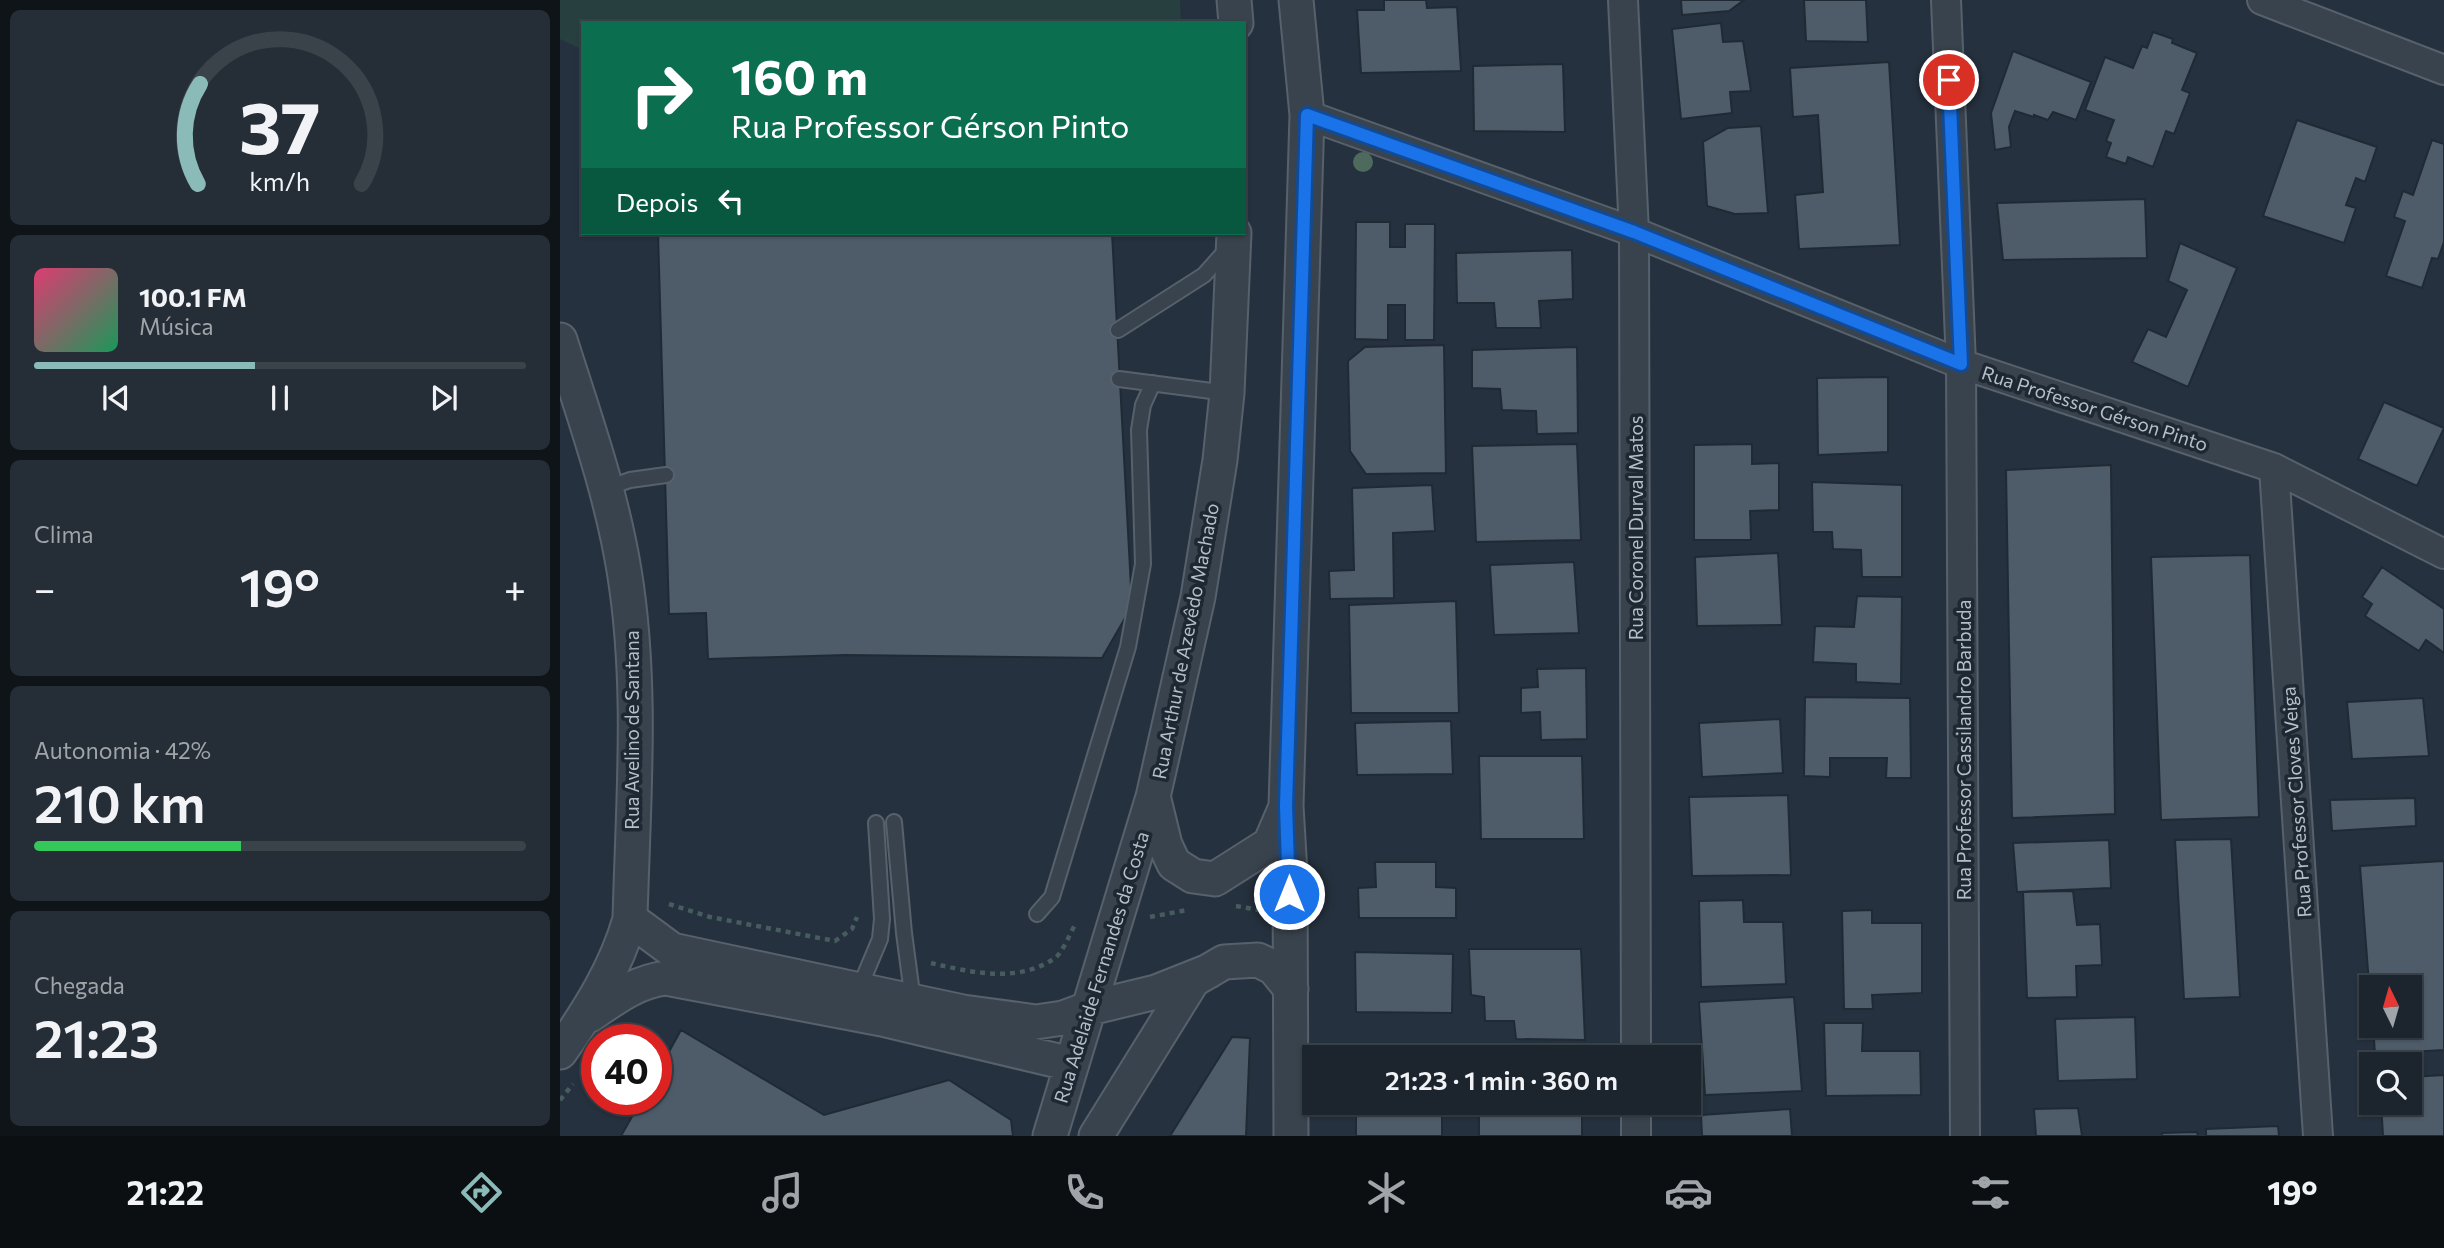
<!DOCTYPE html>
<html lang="pt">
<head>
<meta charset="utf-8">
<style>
	:root { --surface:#1c252e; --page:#252d36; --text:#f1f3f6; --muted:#a0a5aa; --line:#3a424a; --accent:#8bbbb9 }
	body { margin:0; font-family:Commissioner,sans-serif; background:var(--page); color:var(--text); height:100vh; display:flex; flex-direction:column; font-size:26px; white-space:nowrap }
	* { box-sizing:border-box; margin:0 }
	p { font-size:23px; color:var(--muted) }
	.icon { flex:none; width:38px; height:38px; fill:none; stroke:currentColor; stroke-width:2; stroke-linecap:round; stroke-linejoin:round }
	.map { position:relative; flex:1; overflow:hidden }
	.panel { display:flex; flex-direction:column; gap:10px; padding:10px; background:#0f1419; width:560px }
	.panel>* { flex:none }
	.guide { position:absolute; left:21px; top:21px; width:665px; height:214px; border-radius:0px; box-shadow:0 2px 5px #0004,0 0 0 2px var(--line); background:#0b6e4f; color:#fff; overflow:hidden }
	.needle { width:46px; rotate:355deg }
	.buttons { position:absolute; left:1799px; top:975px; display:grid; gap:14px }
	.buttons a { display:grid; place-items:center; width:63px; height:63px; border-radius:0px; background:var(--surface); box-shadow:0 2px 5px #0004,0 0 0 2px var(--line); font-size:35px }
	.speed { position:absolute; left:21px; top:1024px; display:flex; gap:14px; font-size:35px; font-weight:700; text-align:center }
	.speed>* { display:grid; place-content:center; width:91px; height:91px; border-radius:50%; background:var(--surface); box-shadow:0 2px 5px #0004,0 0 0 2px var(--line); line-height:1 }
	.speed .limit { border:10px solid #d22; background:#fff; color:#111 }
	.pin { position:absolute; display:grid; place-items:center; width:60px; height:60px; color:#fff; margin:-30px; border:4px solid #fff; border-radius:50%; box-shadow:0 2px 7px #0007 }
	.me { position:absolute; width:77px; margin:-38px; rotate:0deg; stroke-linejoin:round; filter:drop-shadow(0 0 5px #0008) }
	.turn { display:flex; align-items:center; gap:24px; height:147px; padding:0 35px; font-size:32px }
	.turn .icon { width:91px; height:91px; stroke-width:2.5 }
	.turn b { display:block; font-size:49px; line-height:60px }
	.then { display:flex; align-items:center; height:66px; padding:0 35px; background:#0003; gap:14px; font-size:26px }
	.big { font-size:52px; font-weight:600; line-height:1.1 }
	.panel .card { flex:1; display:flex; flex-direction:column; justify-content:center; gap:10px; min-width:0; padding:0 24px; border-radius:10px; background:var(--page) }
	.panel .dial { align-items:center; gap:0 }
	.dial svg { height:182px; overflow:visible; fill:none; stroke:var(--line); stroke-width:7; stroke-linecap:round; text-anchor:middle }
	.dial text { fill:var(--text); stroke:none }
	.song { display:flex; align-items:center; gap:21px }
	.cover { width:84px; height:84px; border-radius:10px; background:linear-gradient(135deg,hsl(340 70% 55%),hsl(150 70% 35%)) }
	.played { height:7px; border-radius:4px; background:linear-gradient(90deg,var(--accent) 45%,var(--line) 45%) }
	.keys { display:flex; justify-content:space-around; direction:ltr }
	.heat { display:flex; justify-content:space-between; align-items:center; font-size:38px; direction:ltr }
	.charge { height:10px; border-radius:5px; background:linear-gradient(90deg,#34c759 42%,var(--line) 0) }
	.trip { position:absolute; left:742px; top:1045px; width:399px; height:70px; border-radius:0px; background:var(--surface); box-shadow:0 2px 5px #0004,0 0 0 2px var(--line); font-weight:600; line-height:70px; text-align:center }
	.menu { display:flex; height:112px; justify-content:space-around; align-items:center; background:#0b0f12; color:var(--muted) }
	.menu .icon { width:49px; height:49px }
	.menu .current { color:var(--accent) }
	.menu b { font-size:32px; color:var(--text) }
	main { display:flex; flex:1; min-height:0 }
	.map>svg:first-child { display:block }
	.green { fill:#283f40 }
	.building { fill:#4e5c69; stroke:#202a35; stroke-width:2 }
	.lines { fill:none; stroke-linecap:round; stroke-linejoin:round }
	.service-casing { stroke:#57616c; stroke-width:18 }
	.minor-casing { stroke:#57616c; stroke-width:32 }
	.tertiary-casing { stroke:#57616c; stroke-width:37 }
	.path { stroke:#475c5e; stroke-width:4.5; stroke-dasharray:5 5; stroke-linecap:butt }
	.service { stroke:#39434e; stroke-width:14 }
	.minor { stroke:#39434e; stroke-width:28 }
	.tertiary { stroke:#39434e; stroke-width:33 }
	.tree { fill:#4d6a5c }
	.route-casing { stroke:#114b97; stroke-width:18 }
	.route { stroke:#1a73e8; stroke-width:12 }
	.labels { text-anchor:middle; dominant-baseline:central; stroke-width:7; stroke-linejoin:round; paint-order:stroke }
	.street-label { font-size:19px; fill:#b5bec9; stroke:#1e2833 }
</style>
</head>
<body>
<main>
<section class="panel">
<div class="card dial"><svg viewBox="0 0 100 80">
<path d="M14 69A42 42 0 1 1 86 69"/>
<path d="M14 69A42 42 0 0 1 15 25" stroke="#8bbbb9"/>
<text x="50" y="56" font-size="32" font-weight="700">37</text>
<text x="50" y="72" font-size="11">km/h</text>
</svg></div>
<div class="card">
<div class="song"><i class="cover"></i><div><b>100.1 FM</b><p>Música</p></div></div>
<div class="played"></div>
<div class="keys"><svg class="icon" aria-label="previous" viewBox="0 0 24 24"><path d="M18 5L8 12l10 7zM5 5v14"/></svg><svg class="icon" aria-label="pause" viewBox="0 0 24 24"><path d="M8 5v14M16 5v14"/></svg><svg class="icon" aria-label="next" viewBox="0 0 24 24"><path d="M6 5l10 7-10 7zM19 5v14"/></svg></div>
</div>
<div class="card"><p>Clima</p>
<div class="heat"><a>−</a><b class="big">19°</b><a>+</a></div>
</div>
<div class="card"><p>Autonomia · 42%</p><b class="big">210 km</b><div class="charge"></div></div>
<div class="card"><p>Chegada</p><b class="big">21:23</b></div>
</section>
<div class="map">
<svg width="1884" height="1136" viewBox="0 0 1884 1136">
	<rect width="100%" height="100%" fill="#25313e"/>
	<!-- green -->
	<path class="green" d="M0,0H620L621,23H23V50L0,39Z"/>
	<!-- building -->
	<path class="building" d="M824,0H866L867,8L897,7L901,71L801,73L797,10H824Z
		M1121,0H1184L1169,11L1122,15Z
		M1244,0H1306L1308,42L1246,41Z
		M1161,23L1163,42L1183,41L1191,91L1170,92L1172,113L1121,119L1112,29Z
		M1593,32L1613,39L1612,43L1637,53L1622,90L1630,93L1614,134L1606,131L1593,167L1568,157L1566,164L1546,157L1551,143L1546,141L1554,120L1525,110L1545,57L1573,68L1582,46L1587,48Z
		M1453,51L1531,82L1516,120L1493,112L1488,120L1474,115V117L1455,111L1449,127L1451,147L1435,150L1431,113Z
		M1329,62L1340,245L1239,249L1235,195L1263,192L1258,115L1233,117L1230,68Z
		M1003,64L1005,132L914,131L913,66Z
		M1737,120L1817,147L1805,182L1796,178L1786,205L1796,208L1784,243L1703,216Z
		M1201,126L1208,213L1175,214L1147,206L1143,142L1168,128Z
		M1872,140L1884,144V242L1878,259L1872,258L1862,288L1826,276L1845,221L1834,217L1843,191L1853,195Z
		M1585,199L1587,258L1443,260L1437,203Z
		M796,222H830V247H845V224H875L874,340H845V305H828V340L795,339Z
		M98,233H552L572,606L542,658L285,655L148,659L146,613L109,614Z
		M1620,243L1677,268L1628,387L1572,362L1588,329L1606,337L1627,290L1608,281Z
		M1012,250L1013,299L979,301L981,328H936L934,303H897L896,253Z
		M884,345L886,473L806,474L790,451L788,361L805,347Z
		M1017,347L1018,433L977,434L976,411L942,410L940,389L912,388V350Z
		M1328,377V452L1258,455L1257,378Z
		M1824,402L1884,428L1857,486L1798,459Z
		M1017,444L1021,540L916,542L912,446Z
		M1192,444V464L1219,463V510L1190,511L1191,540H1134V445Z
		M1551,465L1555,814L1452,818L1446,470Z
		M1252,482L1342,485V577H1302L1301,550L1273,549L1272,532H1253Z
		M872,485L875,531L833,533L834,598L770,599L769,571L794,570L792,488Z
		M1218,553L1222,625L1137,626L1135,557Z
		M1690,555L1699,817L1601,820L1591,557Z
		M1014,562L1019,633L934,635L930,565Z
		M1822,567L1884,609V653L1866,640L1859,651L1805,616L1812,604L1802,597Z
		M1297,596L1342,597L1341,684L1296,682V664L1253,662L1255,626L1294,627Z
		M896,601L899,713H791L789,605Z
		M1026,668L1027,739L981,740L980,712L961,713V688L978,687L977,669Z
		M1245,697L1350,698L1351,778H1326L1327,758H1270V777L1244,776Z
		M1863,698L1869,756L1792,759L1787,702Z
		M1220,719L1223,773L1142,777L1139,723Z
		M891,721L893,774L797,775L795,723Z
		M919,756H1022L1024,839H921Z
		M1228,795L1231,875L1132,876L1129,797Z
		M1855,798L1856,826L1772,831L1770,800Z
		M1671,839L1680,997L1624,999L1615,840Z
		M1549,840L1551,888L1457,892L1453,843Z
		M1884,861V1050L1815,1054L1813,1026H1850V987H1811V1010L1800,866Z
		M815,862H876V887L896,888V918H799L798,888L816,887Z
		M1513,891L1517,925L1540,924L1542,965L1516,966L1517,997L1467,998L1463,892Z
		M1183,900L1184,922H1223L1226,984L1141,987L1139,901Z
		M1312,910V923H1362V993L1312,995L1313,1009H1284L1282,911Z
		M909,949H1021L1025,1040L956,1039L954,1021H925L924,997L911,995Z
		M795,952L893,954L892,1013L796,1012Z
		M1234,997L1242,1091L1145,1095L1139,1002Z
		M1575,1017L1577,1079L1498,1081L1495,1019Z
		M1264,1023H1303L1302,1051H1360L1361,1095L1266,1096Z
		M121,1030L264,1115L389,1080L451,1120L453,1136H61L82,1099H96V1075Z
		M672,1037L690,1038L686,1136H610Z
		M1884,1075V1136H1823L1821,1102H1850V1077Z
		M796,1102H882V1136H796Z
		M919,1102H1022V1136H919Z
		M1518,1108L1522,1136H1476L1474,1109Z
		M1230,1109L1232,1136H1142L1141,1115Z
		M1718,1126L1719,1136H1646V1129Z
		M1637,1132L1638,1136H1602V1133Z"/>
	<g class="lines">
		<!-- service casing -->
		<g class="service-casing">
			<path id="service" d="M558,330L644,275L668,248
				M559,379L667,393
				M47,488L70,480L106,475
				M334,822L344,933L353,1001
				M477,914L492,897L568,647L583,564L579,430L583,405L593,383
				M299,989L320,939L322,919L316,823"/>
		</g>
		<!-- minor casing -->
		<g class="minor-casing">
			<path id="minor" d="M1063,0L1074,232L1076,1057
				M1386,0L1401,364L1405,1136
				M1702,0L1884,70
				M747,115L1074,232L1401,364L1714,468L1884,554
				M1714,468L1758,1136
				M1076,1102V1136"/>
		</g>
		<!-- tertiary casing -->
		<g class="tertiary-casing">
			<path id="tertiary" d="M674,0L676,23
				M0,340C24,416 51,491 64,570C83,685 73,803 70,919C56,968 29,1011 0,1052
				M594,800L605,845L614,864L633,876L655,879L710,844L725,809
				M70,919L112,950L403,1012L476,1022L503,1018L530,1008L596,992L649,971
				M30,1015C55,998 75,982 106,978L322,1019L511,1064
				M490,1136L593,797L638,597L660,460L667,393L674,233
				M536,1136L633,980L664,962L698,960L714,968L731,989
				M731,1136L730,873L726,806L747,115L736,0"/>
		</g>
		<!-- path -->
		<path class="path" d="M109,904L150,917L275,941L292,929L297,917
			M676,906L699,910
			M590,917L627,910
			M371,963C410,972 458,984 495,958C503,952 509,935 515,925
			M0,1100L13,1084"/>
		<!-- service -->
		<use href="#service" class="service"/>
		<!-- minor -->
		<use href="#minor" class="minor"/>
		<!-- tertiary -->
		<use href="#tertiary" class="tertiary"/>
	</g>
	<!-- trees -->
	<circle class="tree" cx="803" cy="162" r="10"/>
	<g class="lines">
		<!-- route casing -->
		<g class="route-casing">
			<path id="route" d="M729,894L726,806L747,115L1074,232L1401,364L1389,80"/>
		</g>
		<!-- route -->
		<use href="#route" class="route"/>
	</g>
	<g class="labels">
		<!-- street labels -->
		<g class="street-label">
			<text transform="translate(1535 408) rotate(18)">Rua Professor Gérson Pinto</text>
			<text transform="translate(1075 528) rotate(-90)">Rua Coronel Durval Matos</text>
			<text transform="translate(625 641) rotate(-79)">Rua Arthur de Azevêdo Machado</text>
			<text transform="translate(71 730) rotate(-90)">Rua Avelino de Santana</text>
			<text transform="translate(1403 750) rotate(-90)">Rua Professor Cassilandro Barbuda</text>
			<text transform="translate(1736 802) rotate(-94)">Rua Professor Cloves Veiga</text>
			<text transform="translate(541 967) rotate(-73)">Rua Adelaide Fernandes da Costa</text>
		</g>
	</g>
</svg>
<div class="buttons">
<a><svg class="needle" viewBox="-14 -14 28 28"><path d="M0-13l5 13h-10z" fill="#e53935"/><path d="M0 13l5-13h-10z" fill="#a0a5aa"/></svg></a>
<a><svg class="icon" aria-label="search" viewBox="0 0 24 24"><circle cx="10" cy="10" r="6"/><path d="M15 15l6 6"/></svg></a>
</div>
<div class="speed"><div class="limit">40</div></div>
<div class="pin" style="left:1389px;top:80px;background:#d93025"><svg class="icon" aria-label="arrive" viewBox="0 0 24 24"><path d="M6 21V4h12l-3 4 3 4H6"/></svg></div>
<svg class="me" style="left:729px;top:894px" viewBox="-20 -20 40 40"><circle r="17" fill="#1a73e8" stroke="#fff" stroke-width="3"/><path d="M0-11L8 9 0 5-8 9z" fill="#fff"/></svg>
<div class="trip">21:23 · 1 min · 360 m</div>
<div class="guide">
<div class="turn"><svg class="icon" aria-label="right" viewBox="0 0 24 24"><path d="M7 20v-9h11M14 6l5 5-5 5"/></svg><div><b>160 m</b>Rua Professor Gérson Pinto</div></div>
<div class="then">Depois<svg class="icon" aria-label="left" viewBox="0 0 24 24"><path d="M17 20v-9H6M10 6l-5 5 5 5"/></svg></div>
</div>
</div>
</main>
<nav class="menu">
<b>21:22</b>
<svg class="icon current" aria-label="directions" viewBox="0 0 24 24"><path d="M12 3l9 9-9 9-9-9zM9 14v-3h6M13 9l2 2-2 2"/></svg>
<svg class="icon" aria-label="music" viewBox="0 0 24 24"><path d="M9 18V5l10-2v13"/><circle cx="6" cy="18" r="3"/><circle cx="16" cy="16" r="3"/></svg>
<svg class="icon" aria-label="phone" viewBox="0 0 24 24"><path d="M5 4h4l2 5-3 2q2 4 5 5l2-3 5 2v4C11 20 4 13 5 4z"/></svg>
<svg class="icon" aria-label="climate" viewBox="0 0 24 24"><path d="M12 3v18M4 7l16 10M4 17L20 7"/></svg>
<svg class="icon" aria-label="car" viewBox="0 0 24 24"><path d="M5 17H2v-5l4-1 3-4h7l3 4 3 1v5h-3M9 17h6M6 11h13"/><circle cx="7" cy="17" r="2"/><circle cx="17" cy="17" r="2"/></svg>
<svg class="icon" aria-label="filters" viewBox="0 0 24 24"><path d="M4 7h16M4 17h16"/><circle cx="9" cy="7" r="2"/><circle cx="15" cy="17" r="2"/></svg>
<b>19°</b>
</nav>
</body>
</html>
